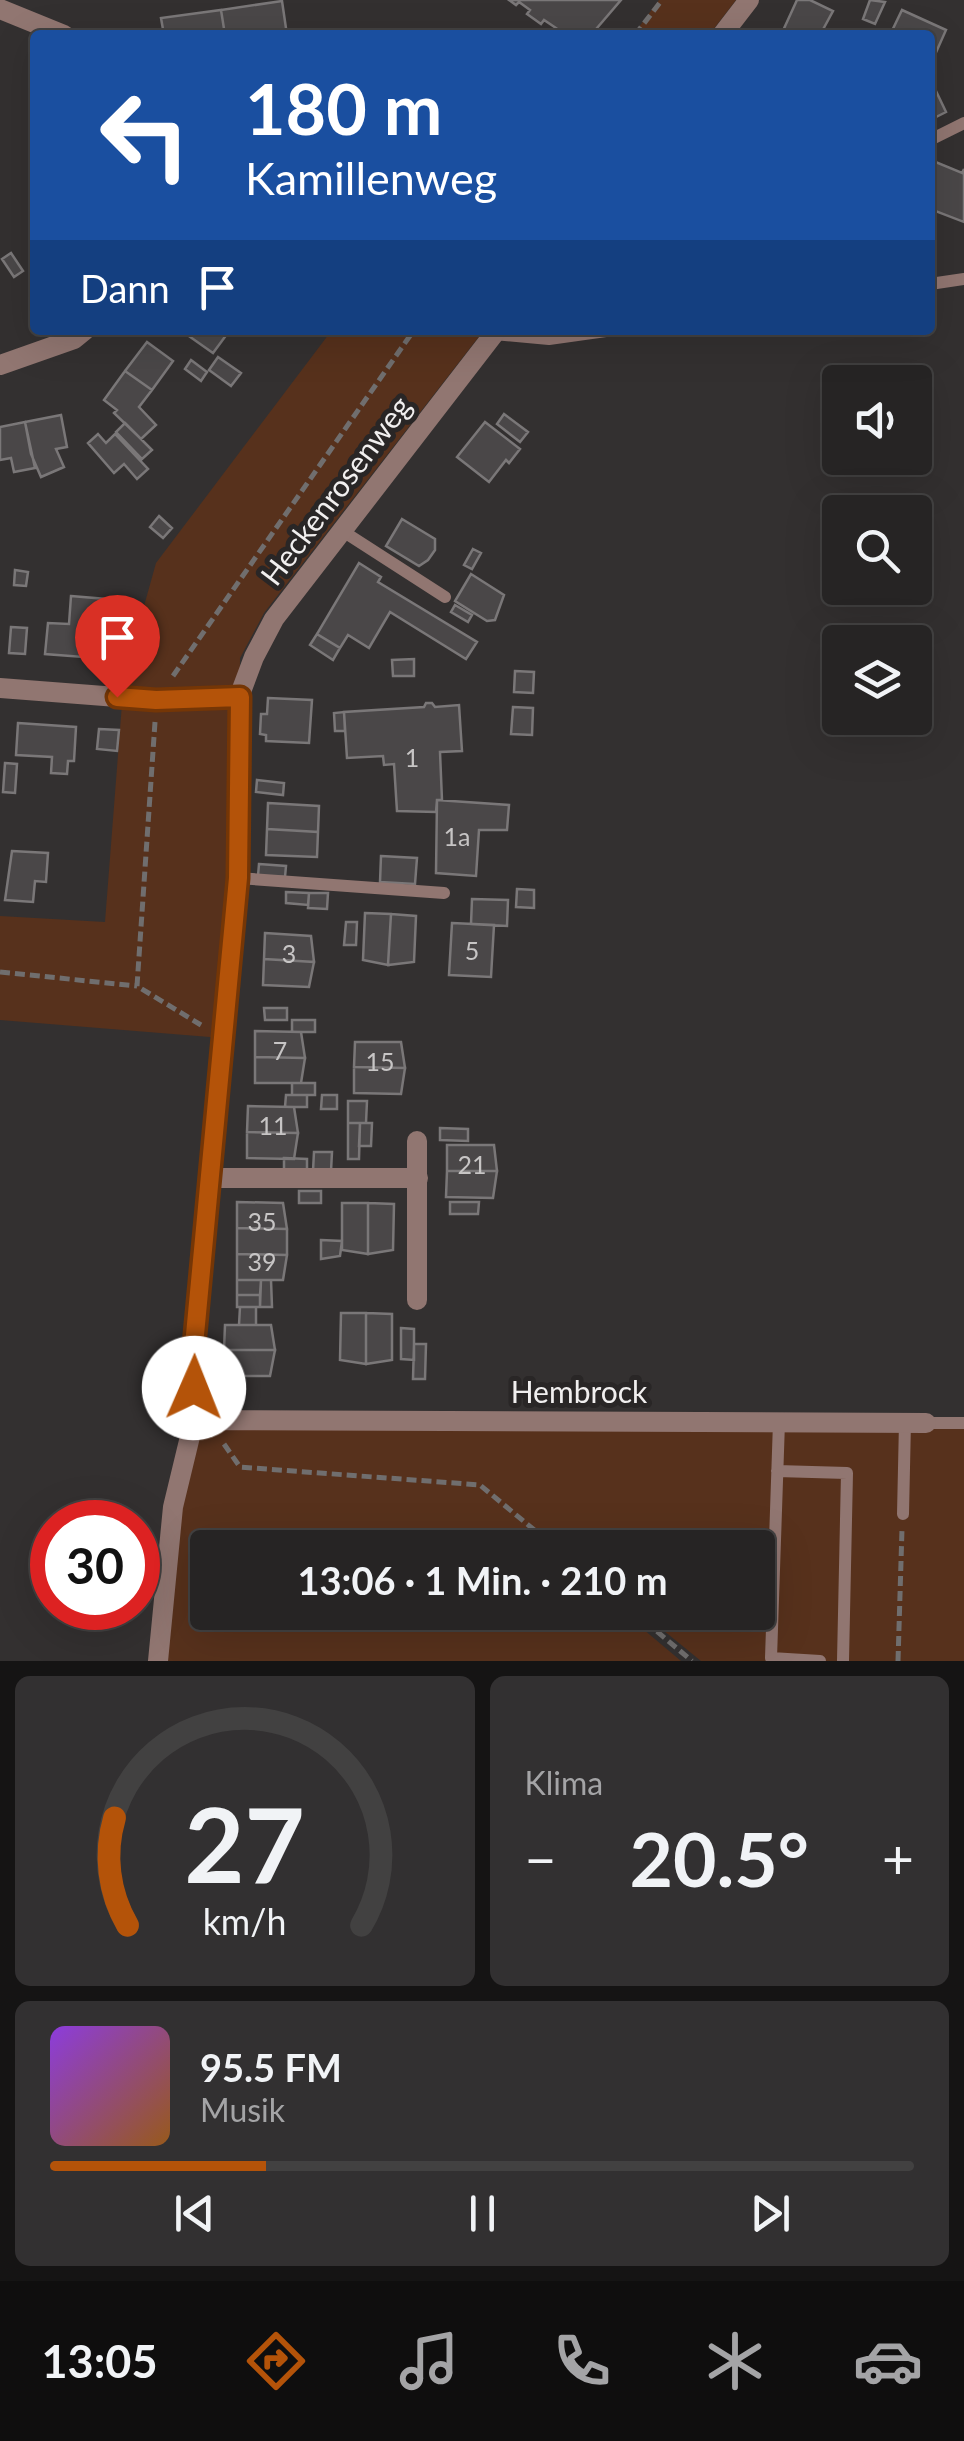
<!DOCTYPE html>
<html lang="de">
<head>
<meta charset="utf-8">
<style>
	:root { --surface:#262424; --page:#323031; --text:#f1f3f6; --muted:#a4a4a6; --line:#424141; --accent:#b45309 }
	body { margin:0; font-family:Lato,sans-serif; background:var(--page); color:var(--text); height:100vh; display:flex; flex-direction:column; font-size:38px; white-space:nowrap }
	* { box-sizing:border-box; margin:0 }
	p { font-size:32px; color:var(--muted) }
	.icon { flex:none; width:55px; height:55px; fill:none; stroke:currentColor; stroke-width:2; stroke-linecap:round; stroke-linejoin:round }
	.map { position:relative; height:1661px; overflow:hidden }
	.panel { display:flex; flex-direction:column; gap:15px; padding:15px; background:#151414; flex:1 }
	.panel>* { flex:none }
	.hud { position:absolute; left:30px; top:30px; width:905px; height:305px; border-radius:10px; box-shadow:0 10px 40px #0002,0 0 0 2px var(--line); background:#1a4fa0; color:#fff; overflow:hidden }
	.tools { position:absolute; left:822px; top:365px; display:grid; gap:20px }
	.tools a { display:grid; place-items:center; width:110px; height:110px; border-radius:10px; background:var(--surface); box-shadow:0 10px 40px #0002,0 0 0 2px var(--line); font-size:50px }
	.speed { position:absolute; left:30px; top:1500px; display:flex; gap:20px; font-size:50px; font-weight:700; text-align:center }
	.speed>* { display:grid; place-content:center; width:130px; height:130px; border-radius:50%; background:var(--surface); box-shadow:0 10px 40px #0002,0 0 0 2px var(--line); line-height:1 }
	.speed .limit { border:15px solid #d22; background:#fff; color:#111 }
	.pin { position:absolute; display:grid; place-items:center; width:85px; height:85px; color:#fff; margin:-102px -42px; border-radius:50% 50% 50% 0; rotate:-45deg; box-shadow:0 0 10px #0007 }
	.pin .icon { rotate:45deg }
	.me { position:absolute; width:110px; margin:-55px; rotate:1deg; stroke-linejoin:round; filter:drop-shadow(0 0 8px #0008) }
	.turn { display:flex; align-items:center; gap:35px; height:210px; padding:0 50px; font-size:45px }
	.turn .icon { width:130px; height:130px; stroke-width:2.5 }
	.turn b { display:block; font-size:70px; line-height:85px }
	.then { display:flex; align-items:center; height:95px; padding:0 50px; background:#0003; gap:20px; font-size:38px }
	.big { font-size:75px; font-weight:700; line-height:1.1 }
	.panel .widget { flex:1; display:flex; flex-direction:column; justify-content:center; gap:15px; min-width:0; padding:0 35px; border-radius:15px; background:var(--page) }
	.panel .dial { align-items:center; gap:0 }
	.dial svg { height:260px; overflow:visible; fill:none; stroke:var(--line); stroke-width:7; stroke-linecap:round; text-anchor:middle }
	.dial text { fill:var(--text); stroke:none }
	.song { display:flex; align-items:center; gap:30px }
	.cover { width:120px; height:120px; border-radius:15px; background:linear-gradient(135deg,hsl(270 70% 55%),hsl(30 70% 35%)) }
	.played { height:10px; border-radius:5px; background:linear-gradient(90deg,var(--accent) 25%,var(--line) 25%) }
	.keys { display:flex; justify-content:space-around; direction:ltr }
	.heat { display:flex; justify-content:space-between; align-items:center; font-size:55px; direction:ltr }
	.panel .tiles { flex:1; display:grid; gap:15px; grid-template-columns:1fr 1fr }
	.widget:last-child { grid-column:span 2 }
	.trip { position:absolute; left:190px; top:1530px; width:585px; height:100px; border-radius:10px; background:var(--surface); box-shadow:0 10px 40px #0002,0 0 0 2px var(--line); font-weight:700; line-height:100px; text-align:center }
	.tab-bar { display:flex; height:160px; justify-content:space-around; align-items:center; background:#0f0e0e; color:var(--muted) }
	.tab-bar .icon { width:70px; height:70px }
	.tab-bar .selected { color:var(--accent) }
	.tab-bar b { font-size:45px; color:var(--text) }
	.map>svg:first-child { display:block }
	.green { fill:#57311c }
	.building { fill:#4a4748; stroke:#7a7778; stroke-width:2.5 }
	.lines { fill:none; stroke-linecap:round; stroke-linejoin:round }
	.path { stroke:#706e6e; stroke-width:5; stroke-dasharray:10 5; stroke-linecap:butt }
	.lane { stroke:#917671; stroke-width:12 }
	.street { stroke:#917671; stroke-width:20 }
	.route-casing { stroke:#753606; stroke-width:25 }
	.route { stroke:#b45309; stroke-width:18 }
	.labels { text-anchor:middle; dominant-baseline:central; stroke-width:10; stroke-linejoin:round; paint-order:stroke }
	.number-label { font-size:25px; fill:#c7c5c5 }
	.street-label { font-size:30px; fill:#f1efef; stroke:#292626 }
</style>
</head>
<body>
<div class="map">
<svg width="964" height="1661" viewBox="0 0 964 1661">
	<rect width="100%" height="100%" fill="#333030"/>
	<!-- green -->
	<path class="green" d="M659,0H736L709,35H633Z
		M332,330H484L264,613L240,658L238,878L222,1038L0,1020V916L105,922L124,678L156,563Z
		M194,1420L964,1429V1661H701L642,1613L758,1612V1548H208V1612L624,1613L681,1661H158Z"/>
	<!-- building -->
	<path class="building" d="M509,0H621L591,35H551L556,28L544,20L541,24L527,14L530,10L519,2L516,5Z
		M797,0H810L833,11L820,35H781Z
		M870,0L885,2L875,24L863,19Z
		M282,1L287,35H225L221,10Z
		M221,10L225,35H164L161,18Z
		M902,10L946,30L930,66V35H890Z
		M936,91L946,112L930,120V94Z
		M934,157L933,161L962,173L964,169V222L930,209V166Z
		M11,253L23,271L14,277L2,259Z
		M189,330H230L213,353L186,334Z
		M147,342L173,361L152,390L125,371Z
		M218,357L241,373L231,386L209,370Z
		M191,360L207,372L201,381L185,369Z
		M125,371L152,390L139,407L156,425L141,439L114,413L117,410L104,400Z
		M504,414L528,432L520,442L497,424Z
		M61,415L67,447L56,449L64,467L41,477L31,454L25,422Z
		M25,422L35,468L14,472L11,458L0,460V427Z
		M485,422L520,449L509,463L506,460L489,482L457,457Z
		M125,423L152,450L142,459L116,432Z
		M98,434L106,443L115,434L148,469L137,479L124,464L114,473L88,443Z
		M159,516L172,528L163,538L150,527Z
		M402,519L435,539V550L428,560L419,566L386,546Z
		M473,549L481,553L472,569L464,565Z
		M359,563L381,577L378,582L477,642L466,659L390,612L369,648L348,635L340,648L317,634Z
		M15,570L28,572L26,586L14,585Z
		M471,574L504,595L495,620L487,621L455,601Z
		M71,596L106,599L103,644L84,643L83,657L45,654L48,623L69,624Z
		M455,605L472,615L468,622L451,612Z
		M11,627L27,628L25,654L9,653Z
		M317,634L340,648L333,660L310,645Z
		M414,659V676H393L392,660Z
		M515,671L534,672L533,693L514,692Z
		M268,698L312,700L309,743L266,741V735L260,734L261,714H267Z
		M426,703H432L435,707L459,705L462,751L440,752L442,800H437L436,812L397,811L394,764L384,765L383,756L347,758L344,712L424,707Z
		M513,707L533,708L532,735L511,734Z
		M344,712L345,731H335L334,713Z
		M18,723L76,727L74,761H68L67,774L51,773L52,757L16,755Z
		M99,729L119,730L117,751L97,749Z
		M5,763L17,764L15,793L3,792Z
		M257,780L284,783L283,795L256,792Z
		M437,800L509,805L507,830H479L476,876L436,873Z
		M268,803L319,806L318,832L267,829Z
		M267,829L318,832L317,857L266,855Z
		M12,851L48,853L46,882L35,881L33,902L5,900Z
		M381,856L417,858L415,884L380,882Z
		M259,864L286,866L285,877L258,876Z
		M517,889L534,890V908L516,907Z
		M286,892L309,893L308,905L286,903Z
		M309,893H328L327,909L308,908Z
		M472,899L508,900L507,926L471,924Z
		M365,913L391,914L388,965L363,960Z
		M391,914L416,916L414,962L388,965Z
		M346,922H357L356,945H344Z
		M452,923L494,925L491,977L449,975Z
		M265,933L311,936L314,962L264,959Z
		M264,959L314,962L309,987L263,985Z
		M264,1008H287V1020H265Z
		M292,1020H315V1032H292Z
		M255,1031L301,1032L305,1058L255,1057Z
		M355,1042H401L405,1068L354,1067Z
		M255,1057L305,1058L301,1083H255Z
		M354,1067L405,1068L401,1094L354,1093Z
		M292,1083H315V1095H292Z
		M286,1095H307V1107H285Z
		M322,1095H337V1109H321Z
		M348,1101H367L366,1123H348Z
		M248,1106L294,1107L298,1133L247,1132Z
		M348,1123H360L359,1159H348Z
		M360,1123H372L371,1146H359Z
		M440,1128L468,1129V1141L440,1140Z
		M247,1132L298,1133L294,1159L247,1158Z
		M447,1145H494L497,1171H447Z
		M314,1152H332L331,1171H313Z
		M284,1158L307,1159V1170H284Z
		M447,1171H497L493,1198L446,1197Z
		M299,1191H321V1203H299Z
		M237,1202L283,1203L287,1229L237,1228Z
		M450,1202H479L478,1214H450Z
		M342,1203H368V1254L342,1250Z
		M368,1203L394,1204L393,1250L368,1254Z
		M237,1228L287,1229V1255L237,1254Z
		M321,1240L342,1241L340,1256L321,1259Z
		M237,1254L287,1255L283,1280H237Z
		M237,1280H261L260,1295H237Z
		M261,1280H271L272,1307H260Z
		M237,1295H260V1307H237Z
		M240,1307H256V1325H239Z
		M341,1313H366V1364L340,1360Z
		M366,1313L392,1314V1360L366,1364Z
		M225,1325H271L275,1350H224Z
		M401,1328L414,1329V1360L401,1359Z
		M414,1344H426L425,1379H413Z
		M224,1350H275L270,1376H224Z"/>
	<g class="lines">
		<!-- path -->
		<path class="path" d="M635,35L662,0
			M173,676L414,330
			M155,722L137,986L201,1025
			M0,972L137,986
			M224,1444L240,1467L480,1485L556,1548
			M634,1612L692,1661
			M898,1661L902,1529"/>
		<!-- lane -->
		<path class="lane" d="M930,140L964,123
			M930,284L964,279
			M494,334L549,339L613,330
			M341,530L445,597
			M238,878L444,893
			M779,1422L771,1658L820,1661
			M926,1423H964
			M777,1471L847,1473L843,1661
			M903,1514L905,1422"/>
		<!-- street -->
		<path class="street" d="M0,9L64,35
			M722,35L749,0
			M0,365L74,339L85,330
			M0,688L156,700L239,697
			M209,1178H418
			M417,1300V1141
			M194,1420L926,1423
			M158,1661L173,1507L194,1420L193,1357L238,878L239,697L254,657L274,619L497,330"/>
	</g>
	<g class="lines">
		<!-- route casing -->
		<g class="route-casing">
			<path id="route" d="M117,697L156,700L240,697L238,878L193,1356L194,1388"/>
		</g>
		<!-- route -->
		<use href="#route" class="route"/>
	</g>
	<g class="labels">
		<!-- number labels -->
		<g class="number-label">
			<text x="412" y="757">1</text>
			<text x="457" y="836">1a</text>
			<text x="472" y="950">5</text>
			<text x="289" y="953">3</text>
			<text x="280" y="1050">7</text>
			<text x="380" y="1061">15</text>
			<text x="273" y="1125">11</text>
			<text x="472" y="1164">21</text>
			<text x="262" y="1221">35</text>
			<text x="262" y="1261">39</text>
		</g>
		<!-- street labels -->
		<g class="street-label">
			<text transform="translate(335 490) rotate(-53)">Heckenrosenweg</text>
			<text x="579" y="1391">Hembrock</text>
		</g>
	</g>
</svg>
<div class="tools">
<a><svg class="icon" aria-label="sound" viewBox="0 0 24 24"><path d="M4 9h4l5-4v14l-5-4H4zM17 9q2 3 0 6"/></svg></a>
<a><svg class="icon" aria-label="search" viewBox="0 0 24 24"><circle cx="10" cy="10" r="6"/><path d="M15 15l6 6"/></svg></a>
<a><svg class="icon" aria-label="layers" viewBox="0 0 24 24"><path d="M12 4l9 5-9 5-9-5zM3 14l9 5 9-5"/></svg></a>
</div>
<div class="speed"><div class="limit">30</div></div>
<div class="pin" style="left:117px;top:697px;background:#d93025"><svg class="icon" aria-label="arrive" viewBox="0 0 24 24"><path d="M6 21V4h12l-3 4 3 4H6"/></svg></div>
<svg class="me" style="left:194px;top:1388px" viewBox="-20 -20 40 40"><circle r="19" fill="#fff"/><path d="M0-13L10 11 0 6-10 11z" fill="#b45309"/></svg>
<div class="trip">13:06 · 1 Min. · 210 m</div>
<div class="hud">
<div class="turn"><svg class="icon" aria-label="left" viewBox="0 0 24 24"><path d="M17 20v-9H6M10 6l-5 5 5 5"/></svg><div><b>180 m</b>Kamillenweg</div></div>
<div class="then">Dann<svg class="icon" aria-label="arrive" viewBox="0 0 24 24"><path d="M6 21V4h12l-3 4 3 4H6"/></svg></div>
</div>
</div>
<section class="panel">
<div class="tiles">
<div class="widget dial"><svg viewBox="0 0 100 80">
<path d="M14 69A42 42 0 1 1 86 69"/>
<path d="M14 69A42 42 0 0 1 10 36" stroke="#b45309"/>
<text x="50" y="56" font-size="32" font-weight="700">27</text>
<text x="50" y="72" font-size="11">km/h</text>
</svg></div>
<div class="widget"><p>Klima</p>
<div class="heat"><a>−</a><b class="big">20.5°</b><a>+</a></div>
</div>
<div class="widget">
<div class="song"><i class="cover"></i><div><b>95.5 FM</b><p>Musik</p></div></div>
<div class="played"></div>
<div class="keys"><svg class="icon" aria-label="previous" viewBox="0 0 24 24"><path d="M18 5L8 12l10 7zM5 5v14"/></svg><svg class="icon" aria-label="pause" viewBox="0 0 24 24"><path d="M8 5v14M16 5v14"/></svg><svg class="icon" aria-label="next" viewBox="0 0 24 24"><path d="M6 5l10 7-10 7zM19 5v14"/></svg></div>
</div>
</div>
</section>
<nav class="tab-bar">
<b>13:05</b>
<svg class="icon selected" aria-label="directions" viewBox="0 0 24 24"><path d="M12 3l9 9-9 9-9-9zM9 14v-3h6M13 9l2 2-2 2"/></svg>
<svg class="icon" aria-label="music" viewBox="0 0 24 24"><path d="M9 18V5l10-2v13"/><circle cx="6" cy="18" r="3"/><circle cx="16" cy="16" r="3"/></svg>
<svg class="icon" aria-label="phone" viewBox="0 0 24 24"><path d="M5 4h4l2 5-3 2q2 4 5 5l2-3 5 2v4C11 20 4 13 5 4z"/></svg>
<svg class="icon" aria-label="climate" viewBox="0 0 24 24"><path d="M12 3v18M4 7l16 10M4 17L20 7"/></svg>
<svg class="icon" aria-label="car" viewBox="0 0 24 24"><path d="M5 17H2v-5l4-1 3-4h7l3 4 3 1v5h-3M9 17h6M6 11h13"/><circle cx="7" cy="17" r="2"/><circle cx="17" cy="17" r="2"/></svg>
</nav>
</body>
</html>
